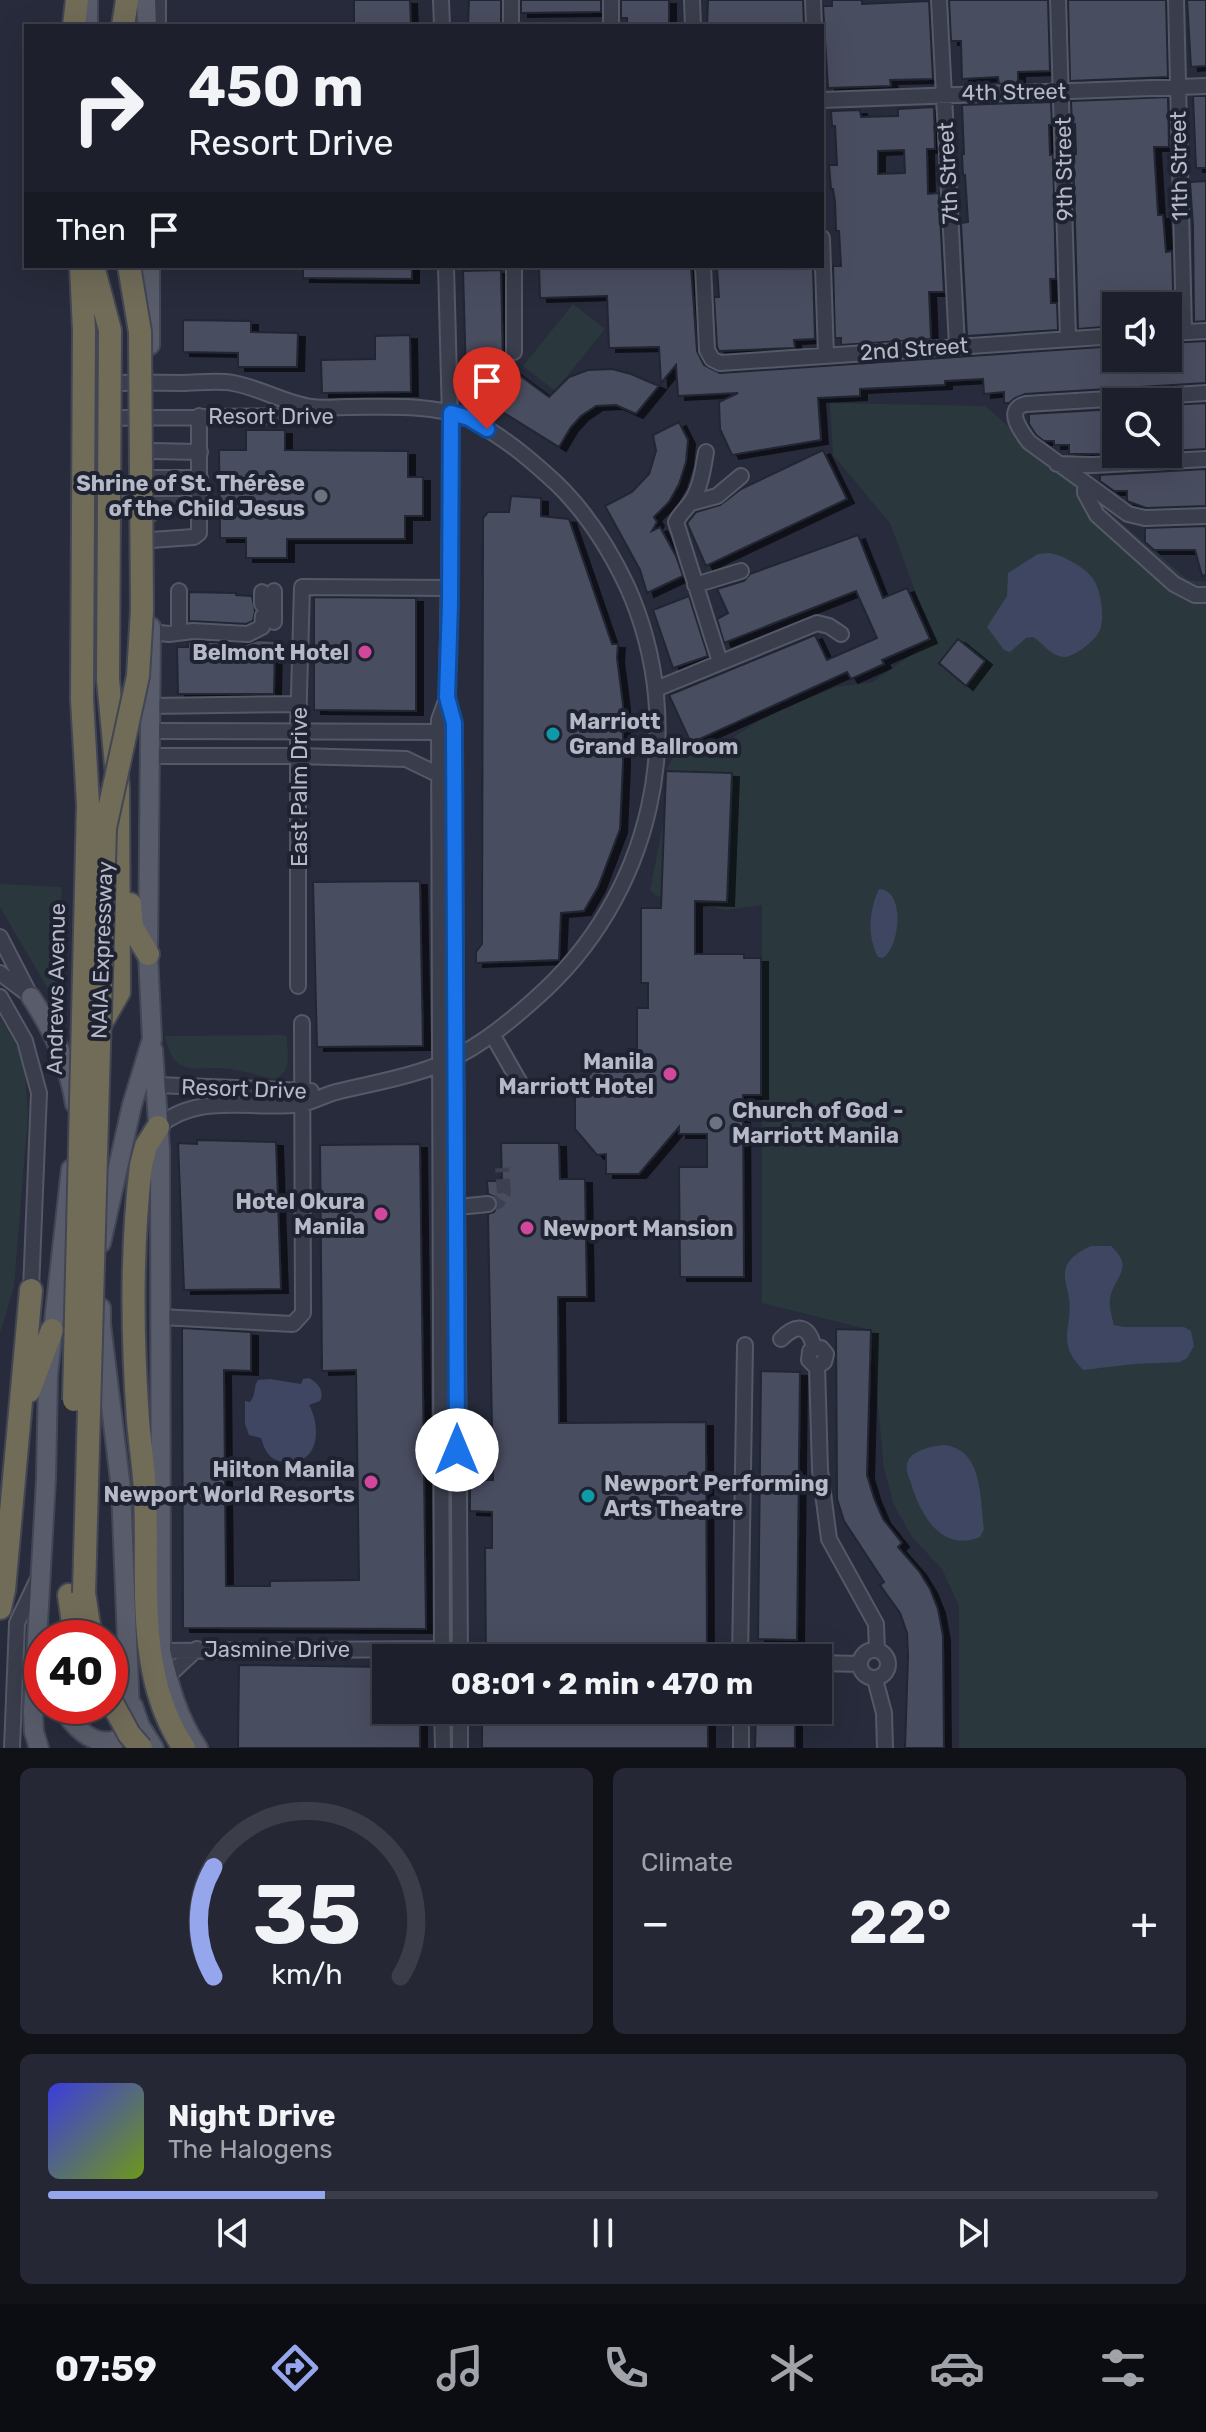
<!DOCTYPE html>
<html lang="en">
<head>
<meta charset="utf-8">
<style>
	:root { --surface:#1d202c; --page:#252834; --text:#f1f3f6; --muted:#a0a3a9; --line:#3b3e48; --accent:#96a6ec }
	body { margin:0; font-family:Rubik,sans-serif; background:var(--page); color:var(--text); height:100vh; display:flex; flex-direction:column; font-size:30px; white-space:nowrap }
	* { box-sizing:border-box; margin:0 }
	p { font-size:26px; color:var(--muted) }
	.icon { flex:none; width:44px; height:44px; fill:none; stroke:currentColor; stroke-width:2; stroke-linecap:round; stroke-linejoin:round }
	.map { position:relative; height:1748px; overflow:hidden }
	.side { display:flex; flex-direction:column; gap:20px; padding:20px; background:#101218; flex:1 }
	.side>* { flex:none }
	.guide { position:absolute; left:24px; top:24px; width:800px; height:244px; border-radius:0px; box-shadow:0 8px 32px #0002,0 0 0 2px var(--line); background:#1d202c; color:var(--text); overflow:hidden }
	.controls { position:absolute; left:1102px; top:292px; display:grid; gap:16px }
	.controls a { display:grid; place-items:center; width:80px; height:80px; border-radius:0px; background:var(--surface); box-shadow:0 8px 32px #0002,0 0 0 2px var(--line); font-size:40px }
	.speed { position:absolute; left:24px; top:1620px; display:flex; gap:16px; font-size:40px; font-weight:700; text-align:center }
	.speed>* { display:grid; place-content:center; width:104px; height:104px; border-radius:50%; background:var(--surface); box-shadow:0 8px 32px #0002,0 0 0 2px var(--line); line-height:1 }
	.speed .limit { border:12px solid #d22; background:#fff; color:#111 }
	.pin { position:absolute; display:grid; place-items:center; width:68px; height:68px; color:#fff; margin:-82px -34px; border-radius:50% 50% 50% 0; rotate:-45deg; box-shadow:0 0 8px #0007 }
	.pin .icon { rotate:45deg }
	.me { position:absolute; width:88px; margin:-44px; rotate:0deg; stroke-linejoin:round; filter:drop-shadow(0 0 6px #0008) }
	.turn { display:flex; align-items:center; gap:28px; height:168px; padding:0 32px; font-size:36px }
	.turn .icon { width:104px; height:104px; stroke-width:2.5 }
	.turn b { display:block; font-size:56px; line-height:68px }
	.then { display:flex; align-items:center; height:76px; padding:0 32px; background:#0003; gap:16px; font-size:30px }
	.big { font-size:60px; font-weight:700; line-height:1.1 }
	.side .widget { flex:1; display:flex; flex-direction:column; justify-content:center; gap:12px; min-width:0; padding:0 28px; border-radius:12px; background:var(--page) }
	.side .dial { align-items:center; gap:0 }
	.dial svg { height:208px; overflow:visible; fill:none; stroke:var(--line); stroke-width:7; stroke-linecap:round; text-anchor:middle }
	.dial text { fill:var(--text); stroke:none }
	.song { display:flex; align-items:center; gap:24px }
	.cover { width:96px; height:96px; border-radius:12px; background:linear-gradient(135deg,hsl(240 70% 55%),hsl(80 70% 35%)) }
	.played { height:8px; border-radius:4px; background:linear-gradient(90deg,var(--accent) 25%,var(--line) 25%) }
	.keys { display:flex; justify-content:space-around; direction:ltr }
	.heat { display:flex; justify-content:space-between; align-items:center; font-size:44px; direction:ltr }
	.side .tiles { flex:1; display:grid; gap:20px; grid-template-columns:1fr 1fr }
	.widget:last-child { grid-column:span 2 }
	.trip { position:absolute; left:372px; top:1644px; width:460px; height:80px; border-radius:0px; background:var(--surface); box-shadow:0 8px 32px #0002,0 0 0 2px var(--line); font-weight:700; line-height:80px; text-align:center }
	.tabs { display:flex; height:128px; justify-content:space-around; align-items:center; background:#0c0d12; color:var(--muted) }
	.tabs .icon { width:56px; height:56px }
	.tabs .current { color:var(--accent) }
	.tabs b { font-size:36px; color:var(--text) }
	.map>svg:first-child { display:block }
	.green { fill:#2a383d }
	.water { fill:#3e4662 }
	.building { fill:#484e60; stroke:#212533; stroke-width:2; fill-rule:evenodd; filter:url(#shadow) }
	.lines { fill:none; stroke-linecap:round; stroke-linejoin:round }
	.minor-tunnel { stroke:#3c4050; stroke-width:14; stroke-dasharray:14 7; stroke-linecap:butt }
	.minor-casing { stroke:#555967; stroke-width:18 }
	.major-casing { stroke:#434755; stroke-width:22 }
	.highway-casing { stroke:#424654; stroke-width:26 }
	.minor { stroke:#3a3e4c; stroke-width:14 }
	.major { stroke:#595d6b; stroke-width:18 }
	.highway { stroke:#716c58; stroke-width:22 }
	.highway-bridge-casing { stroke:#424654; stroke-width:26; stroke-linecap:butt }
	.highway-bridge { stroke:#716c58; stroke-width:22 }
	.route-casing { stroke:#114b97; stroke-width:20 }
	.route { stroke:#1a73e8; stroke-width:14 }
	.worship-dot { fill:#6b7280; stroke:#1f2331; stroke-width:3 }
	.hotel-dot { fill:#d1479c; stroke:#1f2331; stroke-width:3 }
	.culture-dot { fill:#0f9aa8; stroke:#1f2331; stroke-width:3 }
	.labels { text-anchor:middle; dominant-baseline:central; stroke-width:8; stroke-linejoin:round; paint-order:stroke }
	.street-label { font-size:22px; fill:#b6b9c7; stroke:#1f2331 }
	.poi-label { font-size:22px; font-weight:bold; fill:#b6b9c7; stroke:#1f2331; text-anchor:end }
</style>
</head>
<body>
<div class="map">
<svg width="1206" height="1748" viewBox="0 0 1206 1748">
	<defs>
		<filter id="shadow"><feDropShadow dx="7" dy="4" stdDeviation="0" flood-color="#0009"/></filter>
	</defs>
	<rect width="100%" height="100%" fill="#272b3b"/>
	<!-- green -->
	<path class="green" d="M573,304L605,329L555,391L523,366Z
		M830,403L985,406L1188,580L1206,582V1748H959V1606L942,1569L912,1537L894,1505L884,1469L871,1330L762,1303V905L724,910L692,901L656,896L650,890L666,808V771L674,755L732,738L768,715L836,687L873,682L933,639L890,523L833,455Z
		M0,884L62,887L55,1001L0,907Z
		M0,1017L18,1048L25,1070L28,1115L14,1287L0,1333Z
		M280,1035L287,1036C287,1052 293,1075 273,1079C259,1075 244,1071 229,1069C197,1064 175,1082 165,1036Z"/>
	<!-- water -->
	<path class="water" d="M1049,553C1063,555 1089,569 1095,582C1101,593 1104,615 1101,626C1100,634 1092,641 1086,646C1081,650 1071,657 1064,657C1051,656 1043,643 1033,637L1026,638L1010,652L1004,650L987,627L1007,596L1008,573L1038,554Z
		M879,889C906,890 900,947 883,958L878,957C867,936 869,910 879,889Z
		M1091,1246H1111C1136,1269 1113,1277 1110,1299C1109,1307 1112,1318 1114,1325L1124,1327H1184L1191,1331L1194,1346L1187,1358L1180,1362L1134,1364L1083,1370C1055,1341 1073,1331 1069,1298C1068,1290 1064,1280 1065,1272C1067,1258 1080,1251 1091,1246Z
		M309,1378C318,1383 325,1391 320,1401L309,1405C321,1426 320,1464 287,1462C281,1462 274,1460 270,1456C265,1451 263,1444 261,1438L249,1435L245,1424V1401L250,1402C257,1392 253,1387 258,1380L270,1379L301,1384L303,1379Z
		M944,1445C983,1449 980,1498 984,1529L980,1537C942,1553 920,1515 911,1483C908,1475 904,1467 909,1459C916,1449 933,1446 944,1445Z"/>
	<!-- building -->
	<path class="building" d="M354,0H410L411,26H354Z
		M469,0H501V26H468Z
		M521,0H601V12L521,13Z
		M621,0H669V26H627V18H621Z
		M708,0H803L804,26H707Z
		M832,0H862V4L929,1L933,79L890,80L891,86L828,88L823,6H832Z
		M949,0H1048L1050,71L1018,72V83L999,84L998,77L962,79L961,41H951Z
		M1068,0H1166L1168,77L1070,81Z
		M1187,0H1206V66L1191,67Z
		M1193,96H1206V168H1196Z
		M1168,97L1169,147H1154L1158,215H1163L1166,252L1172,251L1174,323H1168V306H1116V326L1078,329L1073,154H1076L1075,124L1072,125L1071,101Z
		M1051,102L1052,125H1049L1050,155H1053L1056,279H1050L1051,303H1057L1058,330L967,336L961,223L968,222L965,175H963L962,154H964L962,105Z
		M934,107L935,149H927L928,194L939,193L944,292H929L931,339L841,345V338H835L833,266H841L839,231H836L835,202L833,189H831L829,165H837L835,126H832L831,111L860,110L861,117L898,116V109ZM904,150L905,173L878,174V151Z
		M1206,181V321L1194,322L1193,226L1190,182Z
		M303,266H412V279L303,278Z
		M539,266H691L697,351L704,365L720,373L1116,346V358H1168V343L1206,341V383L1025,394L1015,398L1009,403H1004V392L984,394L983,379L945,381V385L860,389V396L818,398L821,440L732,455L720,429L719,402L738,393L678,396L676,365L661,383L659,347L609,348L607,296L540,298Z
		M719,266H813L815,339L794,340L795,348L719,351L717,347L714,297H719L717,268Z
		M501,270L503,363L549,397L569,377L588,370L612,369L631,374L659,386L636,414L616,405L596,406L581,416L571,427L559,447L488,403L512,374L466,375L463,271Z
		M183,320L251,321V332L298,333L297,367H238V353L183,352Z
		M410,335L411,392L322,393L321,360L375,359V336Z
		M1206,403V449L1168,451V405Z
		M1116,409V454H1069V445H1054V441H1044L1036,435L1029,424V414Z
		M679,422L688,440L686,462L679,484L669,502L654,517L657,522L652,531L660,527L676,556L683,576L647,593L640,570L605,506L632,492L649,474L656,451L653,435Z
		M246,430H285V450L408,451V477H423V516H405V539H287V558H246V538H220L219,450H246Z
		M823,450L847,499L706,566L687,523L696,512L720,505L741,489Z
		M1206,469V506L1146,508L1127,501V491H1114L1100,481V475Z
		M511,496L541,498V516L569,519L612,644H618L617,658L623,705V764L620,829L598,887L584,911L561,913L559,960L476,963V952L482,944L483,518L488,512H509Z
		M1206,526V575L1202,576L1195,550H1154L1145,542V528Z
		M858,535L883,598L907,588L930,639L882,660L884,664L851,679L847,672L691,743L669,695L815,635L827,660L877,638L856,591L724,643L717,619L728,613L717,589L744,581L750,574Z
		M189,592L236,593V595L252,596L255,611L253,621L246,624L189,621Z
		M689,596L708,656L673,668L653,610Z
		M314,597L416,598V711L314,710Z
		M958,639L985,661L966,686L939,663Z
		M258,640L275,641L274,694H178L177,647H188V642L193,641L247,644Z
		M666,771L732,773L727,902L695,901V954H744V958H761V1095H743L744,1277H680L679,1167H707V1134H679V1127L639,1174H606V1154L597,1155L575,1129V1090L597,1067H637V1008H648V983H641V908H661Z
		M420,881L423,1046L317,1047L313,882Z
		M197,1140L276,1142L281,1289L184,1290L178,1143L197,1144Z
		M501,1143H559L560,1179H585L587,1297H558L559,1423L706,1422L707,1658H486L485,1548H492V1512L470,1511V1480H493L488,1214L494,1212L498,1204L496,1198L488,1194L487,1181H502Z
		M420,1144L426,1629L183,1628L182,1328L251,1332V1371L224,1370L226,1586H270V1581L359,1580L356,1370L322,1371L320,1145Z
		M836,1329L871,1330L867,1475L874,1498L883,1519L902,1543L898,1547L919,1571L930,1589L938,1609L943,1636L944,1748H905L908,1656L907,1633L900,1613L880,1585L884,1582L844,1521L837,1499Z
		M761,1371L800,1372L797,1640L758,1639Z
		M239,1665L386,1667V1710H420V1748H238Z
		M482,1710H708V1748H482Z
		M756,1710H795V1748H755Z"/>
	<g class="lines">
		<!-- minor-tunnel -->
		<path class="minor-tunnel" d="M488,1204L498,1202L504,1193L502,1168"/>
		<!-- minor casing -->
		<g class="minor-casing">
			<path id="minor" d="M158,0V26
				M441,0L442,26
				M692,0L693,26
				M813,0L814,26
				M939,0L957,346
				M1058,0L1068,338
				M1176,0L1184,332
				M511,26V0
				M611,26V0
				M822,100L1206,86
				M822,238L826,356
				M446,266L451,455L447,697L454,723L460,1658
				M514,266V352
				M703,266L707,350L712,359L720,363L1116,336
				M1168,333L1206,331
				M92,384C121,382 151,383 181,383C198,383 217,380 233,383C260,388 285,403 311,407C323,409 336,407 348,407C388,407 429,404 466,417C475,420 484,427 492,432C517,448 534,463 556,483C586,512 609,548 627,586C691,728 652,897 535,999C505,1026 469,1055 430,1068C400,1079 368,1084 336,1092C324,1095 313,1102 301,1104C253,1111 198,1091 158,1127
				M1206,393L1026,404C1004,409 1021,431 1029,442L1128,514L1145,518L1206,516
				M91,418L322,416
				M151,451L200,452
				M706,452C703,469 701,487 691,502C686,509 680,514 676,522L720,662
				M1057,464L1093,465L1206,459
				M151,478H200
				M1085,484V493L1097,515L1174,584L1195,595H1206
				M691,503L717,496L741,476
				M151,504H200
				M151,540L194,537L199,533V416
				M695,585L741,571
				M274,591V622
				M262,604V592
				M179,631V591
				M151,632L169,634L193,631L248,634L262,627L263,616
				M656,689L817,623L829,626L841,634
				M151,706L299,704
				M151,731L439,732
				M151,756H298L406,759L439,775
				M0,937L31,997
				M0,973L28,994
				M298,986V730L302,587L450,588
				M0,997L25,1041L39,1093L31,1290
				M492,1034L520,1083
				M156,1085L311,1091
				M448,1208L488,1204
				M161,1317L293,1324L303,1313L302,1023
				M781,1339C797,1323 809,1325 814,1348L810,1351L809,1360L814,1365H819L824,1362L826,1354L821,1348H814
				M817,1365L820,1470L829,1539L876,1624L877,1650
				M860 1664a14 14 0 1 1 28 0a14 14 0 1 1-28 0Z
				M161,1651L441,1649
				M442,1658L439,720L447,698
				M740,1658L745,1345
				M818,1663L860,1664
				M167,1677L197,1649
				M875,1679L884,1713L885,1748
				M442,1710L443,1748
				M460,1710V1748
				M741,1710V1748
				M12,1748L17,1623L38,1579"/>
		</g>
		<!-- major casing -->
		<g class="major-casing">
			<path id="major" d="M88,0V26
				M146,0L147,26
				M150,345V266
				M90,515C109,483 126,490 149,513
				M31,997C53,1030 69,1065 75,1104
				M153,1050L160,1150L161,1651C169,1685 178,1719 198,1748
				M101,1243L132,1105L152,1039L148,954L151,627
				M62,1706C71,1724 92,1748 116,1740C126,1735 129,1724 130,1713L121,1489L101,1324V1308
				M133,1706L140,1726L154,1748
				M39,1748L34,1732L33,1712L46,1479L48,1375L71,1169"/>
		</g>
		<!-- highway casing -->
		<g class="highway-casing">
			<path id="highway" d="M74,26L77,0
				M123,26L127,0
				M130,904L132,927L148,954
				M96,1032L119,992L118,787L108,679
				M158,1127L146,1146L141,1165C131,1249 132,1336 138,1420C140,1445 144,1469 145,1493C149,1577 134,1674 184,1748
				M29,1391L52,1330
				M84,1593L91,1638
				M69,1595L75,1638
				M0,1608L4,1590L31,1290"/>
		</g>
		<!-- minor -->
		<use href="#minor" class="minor"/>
		<!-- major -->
		<use href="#major" class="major"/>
		<!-- highway -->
		<use href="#highway" class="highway"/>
		<!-- highway-bridge casing -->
		<g class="highway-bridge-casing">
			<path id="highway-bridge" d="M93,266L110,330L108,679
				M74,1400L88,804L82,700L84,330L81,266
				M84,1593L105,828L138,676L142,610L140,332L129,266
				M110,1699L129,1734L141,1748"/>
		</g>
		<!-- highway-bridge -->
		<use href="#highway-bridge" class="highway-bridge"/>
	</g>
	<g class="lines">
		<!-- route casing -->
		<g class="route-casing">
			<path id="route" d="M457,1450L454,723L447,697L450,604L451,413L469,418L487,429"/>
		</g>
		<!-- route -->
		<use href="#route" class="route"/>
	</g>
	<!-- markers -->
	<g class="worship-dot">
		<circle cx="321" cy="496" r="8"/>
		<circle cx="716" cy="1123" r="8"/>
	</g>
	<g class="hotel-dot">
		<circle cx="365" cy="652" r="8"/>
		<circle cx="670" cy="1074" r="8"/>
		<circle cx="381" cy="1214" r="8"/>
		<circle cx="527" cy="1228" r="8"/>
		<circle cx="371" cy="1482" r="8"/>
	</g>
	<g class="culture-dot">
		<circle cx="553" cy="734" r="8"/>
		<circle cx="588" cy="1496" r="8"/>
	</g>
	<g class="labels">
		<!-- street labels -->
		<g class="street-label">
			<text transform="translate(1014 92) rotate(-1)">4th Street</text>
			<text transform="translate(1179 166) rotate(-91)">11th Street</text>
			<text transform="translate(1064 169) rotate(-91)">9th Street</text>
			<text transform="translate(948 173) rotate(-93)">7th Street</text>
			<text transform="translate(914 349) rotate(-4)">2nd Street</text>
			<text x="271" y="416">Resort Drive</text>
			<text transform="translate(299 787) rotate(-90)">East Palm Drive</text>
			<text transform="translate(102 950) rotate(-88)">NAIA Expressway</text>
			<text transform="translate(56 989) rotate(-89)">Andrews Avenue</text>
			<text transform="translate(244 1089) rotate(2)">Resort Drive</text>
			<text x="277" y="1649">Jasmine Drive</text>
		</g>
		<!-- poi labels -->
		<g class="poi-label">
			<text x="305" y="483">Shrine of St. Thérèse<tspan x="305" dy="25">of the Child Jesus</tspan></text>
			<text x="349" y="652">Belmont Hotel</text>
			<text x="569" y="721" text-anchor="start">Marriott<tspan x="569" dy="25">Grand Ballroom</tspan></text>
			<text x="654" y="1061">Manila<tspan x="654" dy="25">Marriott Hotel</tspan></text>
			<text x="732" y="1110" text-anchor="start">Church of God -<tspan x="732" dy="25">Marriott Manila</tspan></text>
			<text x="365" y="1201">Hotel Okura<tspan x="365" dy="25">Manila</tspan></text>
			<text x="543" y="1228" text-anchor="start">Newport Mansion</text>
			<text x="355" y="1469">Hilton Manila<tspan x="355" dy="25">Newport World Resorts</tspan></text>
			<text x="604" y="1483" text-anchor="start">Newport Performing<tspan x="604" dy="25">Arts Theatre</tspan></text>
		</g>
	</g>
</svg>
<div class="controls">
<a><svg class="icon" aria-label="sound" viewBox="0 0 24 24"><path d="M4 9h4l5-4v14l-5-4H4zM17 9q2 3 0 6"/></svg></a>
<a><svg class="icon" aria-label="search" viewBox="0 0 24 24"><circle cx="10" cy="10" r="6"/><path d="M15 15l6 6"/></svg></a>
</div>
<div class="speed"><div class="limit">40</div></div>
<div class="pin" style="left:487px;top:429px;background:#d93025"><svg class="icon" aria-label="arrive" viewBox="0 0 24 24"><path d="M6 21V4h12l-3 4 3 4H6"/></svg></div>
<svg class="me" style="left:457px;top:1450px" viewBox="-20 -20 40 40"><circle r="19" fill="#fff"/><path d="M0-13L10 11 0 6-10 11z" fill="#1a73e8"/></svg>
<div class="trip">08:01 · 2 min · 470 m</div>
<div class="guide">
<div class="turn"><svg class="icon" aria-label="right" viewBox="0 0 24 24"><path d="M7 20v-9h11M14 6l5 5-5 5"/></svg><div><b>450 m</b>Resort Drive</div></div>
<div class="then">Then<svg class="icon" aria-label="arrive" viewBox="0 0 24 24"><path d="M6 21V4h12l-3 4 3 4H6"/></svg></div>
</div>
</div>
<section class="side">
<div class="tiles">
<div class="widget dial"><svg viewBox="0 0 100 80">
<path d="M14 69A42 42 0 1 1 86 69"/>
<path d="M14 69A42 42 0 0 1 14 27" stroke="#96a6ec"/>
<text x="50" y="56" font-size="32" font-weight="700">35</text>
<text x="50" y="72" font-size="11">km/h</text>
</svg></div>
<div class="widget"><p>Climate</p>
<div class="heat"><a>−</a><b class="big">22°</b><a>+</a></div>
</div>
<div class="widget">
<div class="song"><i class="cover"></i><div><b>Night Drive</b><p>The Halogens</p></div></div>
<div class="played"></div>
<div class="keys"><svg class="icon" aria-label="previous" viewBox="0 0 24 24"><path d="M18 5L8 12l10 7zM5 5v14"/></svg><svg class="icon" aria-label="pause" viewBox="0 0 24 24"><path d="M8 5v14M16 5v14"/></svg><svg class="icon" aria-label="next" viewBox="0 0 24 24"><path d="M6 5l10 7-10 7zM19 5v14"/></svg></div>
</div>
</div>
</section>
<nav class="tabs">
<b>07:59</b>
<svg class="icon current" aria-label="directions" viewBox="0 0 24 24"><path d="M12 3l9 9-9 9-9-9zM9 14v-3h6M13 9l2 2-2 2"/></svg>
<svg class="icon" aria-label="music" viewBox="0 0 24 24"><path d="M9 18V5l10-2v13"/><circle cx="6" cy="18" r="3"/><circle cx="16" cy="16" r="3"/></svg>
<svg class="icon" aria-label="phone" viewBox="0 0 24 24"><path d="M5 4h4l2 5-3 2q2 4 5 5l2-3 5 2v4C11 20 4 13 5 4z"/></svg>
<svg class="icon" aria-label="climate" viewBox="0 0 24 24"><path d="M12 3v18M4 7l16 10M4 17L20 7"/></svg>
<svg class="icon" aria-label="car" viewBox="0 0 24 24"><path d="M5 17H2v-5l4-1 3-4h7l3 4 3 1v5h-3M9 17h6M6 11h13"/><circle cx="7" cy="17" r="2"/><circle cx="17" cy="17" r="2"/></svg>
<svg class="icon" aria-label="filters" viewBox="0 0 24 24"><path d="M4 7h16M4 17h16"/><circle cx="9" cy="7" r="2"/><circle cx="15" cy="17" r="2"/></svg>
</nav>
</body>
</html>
